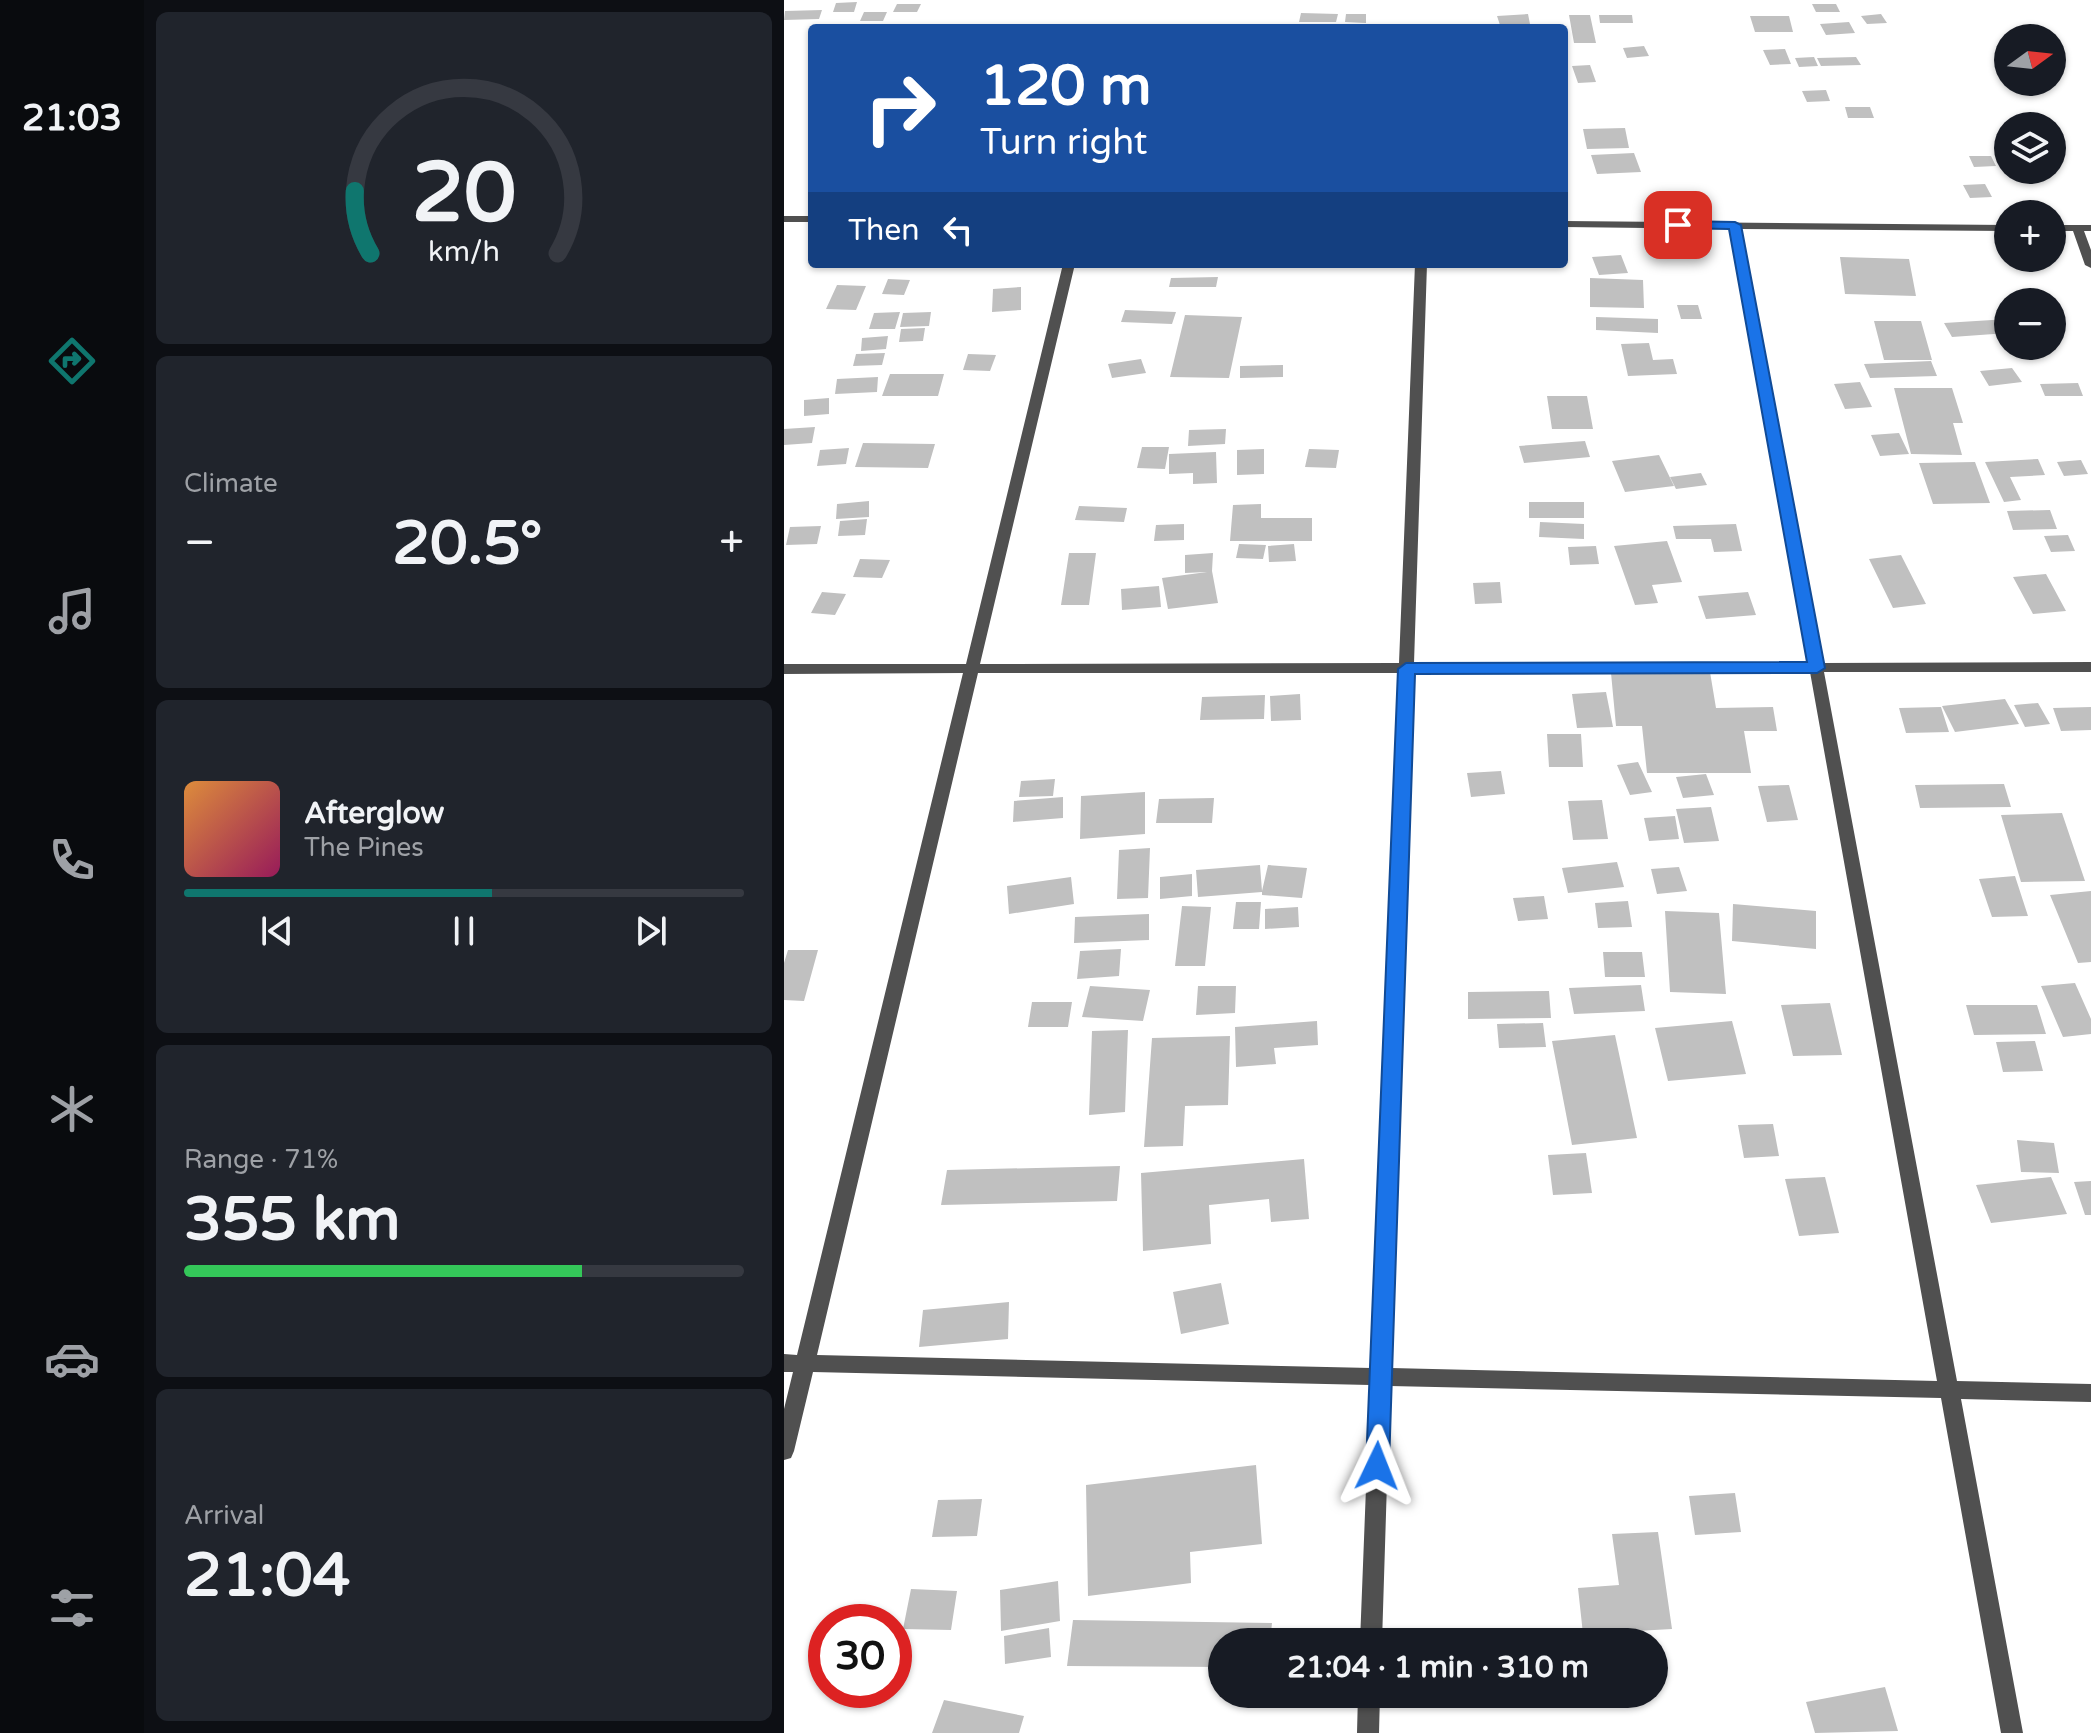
<!DOCTYPE html>
<html lang="en">
<head>
<meta charset="utf-8">
<style>
	:root { --surface:#171b24; --page:#20242c; --text:#f1f3f6; --muted:#9ea1a6; --line:#363941; --accent:#0f766e }
	body { margin:0; font-family:"Varela Round",sans-serif; background:var(--page); color:var(--text); height:100vh; display:flex; flex-direction:column; font-size:30px; white-space:nowrap }
	* { box-sizing:border-box; margin:0 }
	p { font-size:26px; color:var(--muted) }
	.icon { flex:none; width:44px; height:44px; fill:none; stroke:currentColor; stroke-width:2; stroke-linecap:round; stroke-linejoin:round }
	.map { position:relative; flex:1; overflow:hidden }
	.panel { display:flex; flex-direction:column; gap:12px; padding:12px; background:#0d0f14; width:640px }
	.panel>* { flex:none }
	.hud { position:absolute; left:24px; top:24px; width:760px; height:244px; border-radius:8px; box-shadow:0 2px 6px #0004; background:#1a4fa0; color:#fff; overflow:hidden }
	.needle { width:52px; rotate:75deg }
	.fabs { position:absolute; left:1210px; top:24px; display:grid; gap:16px }
	.fabs a { display:grid; place-items:center; width:72px; height:72px; border-radius:50%; background:var(--surface); box-shadow:0 2px 6px #0004; font-size:40px }
	.speed { position:absolute; left:24px; top:1604px; display:flex; gap:16px; font-size:40px; font-weight:700; text-align:center }
	.speed>* { display:grid; place-content:center; width:104px; height:104px; border-radius:50%; background:var(--surface); box-shadow:0 2px 6px #0004; line-height:1 }
	.speed .limit { border:12px solid #d22; background:#fff; color:#111 }
	.pin { position:absolute; display:grid; place-items:center; width:68px; height:68px; color:#fff; margin:-34px; border-radius:16px; box-shadow:0 4px 12px #0006 }
	.me { position:absolute; width:88px; margin:-44px; rotate:2deg; stroke-linejoin:round; filter:drop-shadow(0 0 6px #0008) }
	.turn { display:flex; align-items:center; gap:28px; height:168px; padding:0 40px; font-size:36px }
	.turn .icon { width:104px; height:104px; stroke-width:2.5 }
	.turn b { display:block; font-size:56px; line-height:68px }
	.then { display:flex; align-items:center; height:76px; padding:0 40px; background:#0003; gap:16px; font-size:30px }
	.big { font-size:60px; font-weight:700; line-height:1.1 }
	.panel .card { flex:1; display:flex; flex-direction:column; justify-content:center; gap:12px; min-width:0; padding:0 28px; border-radius:12px; background:var(--page) }
	.panel .dial { align-items:center; gap:0 }
	.dial svg { height:208px; overflow:visible; fill:none; stroke:var(--line); stroke-width:7; stroke-linecap:round; text-anchor:middle }
	.dial text { fill:var(--text); stroke:none }
	.song { display:flex; align-items:center; gap:24px }
	.cover { width:96px; height:96px; border-radius:12px; background:linear-gradient(135deg,hsl(30 70% 55%),hsl(330 70% 35%)) }
	.played { height:8px; border-radius:4px; background:linear-gradient(90deg,var(--accent) 55%,var(--line) 55%) }
	.keys { display:flex; justify-content:space-around; direction:ltr }
	.heat { display:flex; justify-content:space-between; align-items:center; font-size:44px; direction:ltr }
	.charge { height:12px; border-radius:6px; background:linear-gradient(90deg,#34c759 71%,var(--line) 0) }
	.trip { position:absolute; left:424px; top:1628px; width:460px; height:80px; border-radius:40px; background:var(--surface); box-shadow:0 2px 6px #0004; font-weight:700; line-height:80px; text-align:center }
	main { display:flex; flex:1; min-height:0 }
	.menu { display:flex; flex-direction:column; width:144px; justify-content:space-around; align-items:center; background:#090b0e; color:var(--muted) }
	.menu .icon { width:56px; height:56px }
	.menu .current { color:var(--accent) }
	.menu b { font-size:36px; color:var(--text) }
	.map>svg:first-child { display:block }
	.building { fill:#c0c0c0 }
	.lines { fill:none; stroke-linecap:round; stroke-linejoin:round }
	.minor { fill:#505050; fill-rule:evenodd }
	.route { fill:#1a73e8; stroke:#114b97; stroke-width:2 }
</style>
</head>
<body>
<main>
<nav class="menu">
<b>21:03</b>
<svg class="icon current" aria-label="directions" viewBox="0 0 24 24"><path d="M12 3l9 9-9 9-9-9zM9 14v-3h6M13 9l2 2-2 2"/></svg>
<svg class="icon" aria-label="music" viewBox="0 0 24 24"><path d="M9 18V5l10-2v13"/><circle cx="6" cy="18" r="3"/><circle cx="16" cy="16" r="3"/></svg>
<svg class="icon" aria-label="phone" viewBox="0 0 24 24"><path d="M5 4h4l2 5-3 2q2 4 5 5l2-3 5 2v4C11 20 4 13 5 4z"/></svg>
<svg class="icon" aria-label="climate" viewBox="0 0 24 24"><path d="M12 3v18M4 7l16 10M4 17L20 7"/></svg>
<svg class="icon" aria-label="car" viewBox="0 0 24 24"><path d="M5 17H2v-5l4-1 3-4h7l3 4 3 1v5h-3M9 17h6M6 11h13"/><circle cx="7" cy="17" r="2"/><circle cx="17" cy="17" r="2"/></svg>
<svg class="icon" aria-label="filters" viewBox="0 0 24 24"><path d="M4 7h16M4 17h16"/><circle cx="9" cy="7" r="2"/><circle cx="15" cy="17" r="2"/></svg>
</nav>
<section class="panel">
<div class="card dial"><svg viewBox="0 0 100 80">
<path d="M14 69A42 42 0 1 1 86 69"/>
<path d="M14 69A42 42 0 0 1 8 45" stroke="#0f766e"/>
<text x="50" y="56" font-size="32" font-weight="700">20</text>
<text x="50" y="72" font-size="11">km/h</text>
</svg></div>
<div class="card"><p>Climate</p>
<div class="heat"><a>−</a><b class="big">20.5°</b><a>+</a></div>
</div>
<div class="card">
<div class="song"><i class="cover"></i><div><b>Afterglow</b><p>The Pines</p></div></div>
<div class="played"></div>
<div class="keys"><svg class="icon" aria-label="previous" viewBox="0 0 24 24"><path d="M18 5L8 12l10 7zM5 5v14"/></svg><svg class="icon" aria-label="pause" viewBox="0 0 24 24"><path d="M8 5v14M16 5v14"/></svg><svg class="icon" aria-label="next" viewBox="0 0 24 24"><path d="M6 5l10 7-10 7zM19 5v14"/></svg></div>
</div>
<div class="card"><p>Range · 71%</p><b class="big">355 km</b><div class="charge"></div></div>
<div class="card"><p>Arrival</p><b class="big">21:04</b></div>
</section>
<div class="map">
<svg width="1307" height="1733" viewBox="0 0 1307 1733">
	<rect width="100%" height="100%" fill="#fff"/>
	<!-- building -->
	<path class="building" d="M73,2L70,12H49L52,3Z
		M113,4H137L133,12H109Z
		M1028,4H1052L1056,12H1032Z
		M38,10L35,19L0,20L1,11Z
		M80,12H103L99,21H76Z
		M517,13L554,14L552,22H515Z
		M562,14H582V23L561,22Z
		M744,14L746,24L716,25L713,16Z
		M1097,14L1103,23L1083,24L1077,16Z
		M785,15H806L812,43H790Z
		M815,15H848L849,23H816Z
		M966,16H1005L1009,32H971Z
		M1065,22L1071,33L1042,35L1036,24Z
		M860,46L865,56L843,58L839,48Z
		M1001,49L1007,64L986,65L979,50Z
		M1030,57L1034,66L1015,67L1011,58Z
		M1072,57L1077,65L1037,66L1033,58Z
		M806,65L812,82L794,83L788,66Z
		M1042,90L1046,101L1023,102L1018,91Z
		M1061,107H1086L1090,118H1064Z
		M841,128L845,148L803,149L799,129Z
		M850,153L857,172L813,174L807,155Z
		M1185,156H1207L1212,166L1190,167Z
		M1201,184L1208,197L1186,198L1179,185Z
		M837,255L844,273L815,275L808,257Z
		M1056,257L1125,259L1132,296L1061,294Z
		M434,277L432,287H385L387,278Z
		M806,278L859,280L860,308L806,307Z
		M104,279L126,280L120,295L98,294Z
		M53,285L82,286L72,310L42,309Z
		M237,287V310L208,312L209,289Z
		M893,305H914L918,319H897Z
		M341,310L392,312L388,324L337,322Z
		M116,312L111,329H85L90,313Z
		M147,312L145,326L116,327L119,313Z
		M401,315L458,317L445,378L386,377Z
		M812,317L874,319V333L812,330Z
		M1224,319V333L1168,337L1160,323Z
		M1090,321H1137L1148,360H1100Z
		M141,328L139,341L115,342L117,329Z
		M104,336L102,349L77,351L78,338Z
		M865,343L869,360L889,359L893,374L844,376L837,344Z
		M101,353L98,365L69,366L72,354Z
		M184,354L212,355L206,371L179,370Z
		M357,359L362,373L328,378L324,364Z
		M1147,361L1153,376L1086,378L1080,364Z
		M499,365V377L456,378V366Z
		M1228,368L1238,382L1205,386L1196,371Z
		M106,374H160L154,396H98Z
		M94,377L93,392L51,394L53,379Z
		M1076,382L1088,407L1061,409L1050,384Z
		M1294,383L1299,396H1261L1256,384Z
		M1110,388H1168L1179,423H1169L1178,455L1127,454Z
		M763,396H803L809,429H768Z
		M45,398V414L20,416V400Z
		M31,427L28,443L0,445V429Z
		M442,429L441,444L404,446L405,430Z
		M1115,433L1125,454L1096,456L1087,435Z
		M801,441L806,457L740,463L735,446Z
		M79,443L151,444L144,468L71,467Z
		M358,447H385L381,469L353,468Z
		M65,448L62,464L33,466L36,450Z
		M480,449V474L453,475V450Z
		M525,449L555,450L552,468L521,467Z
		M432,452L433,483L409,484V473L385,474V454Z
		M875,455L890,486L841,492L828,461Z
		M1254,459L1261,475L1226,477L1237,500L1220,502L1201,462Z
		M1297,460L1304,474L1280,476L1273,462Z
		M1191,462L1206,503L1149,504L1135,463Z
		M917,473L923,485L892,489L886,477Z
		M85,501V517L52,519L53,504Z
		M745,502H800V518H745Z
		M477,504V518H528V541H446L449,505Z
		M295,506L343,508L340,522L291,520Z
		M1266,510L1273,529L1229,530L1223,511Z
		M83,519L81,535L54,536L56,521Z
		M756,522L800,524V539L755,537Z
		M400,524V540L370,541L372,525Z
		M952,524L958,551L930,552L927,539H892L889,526Z
		M37,526L33,544L2,545L6,527Z
		M1284,535L1291,551L1267,552L1260,536Z
		M883,541L898,582L868,585L874,603L851,605L830,546Z
		M455,544L482,545L479,559L452,558Z
		M510,544L512,561L485,562L484,546Z
		M812,546L815,564L786,565L784,547Z
		M285,553H312L305,605H277Z
		M429,553L428,571L434,603L384,609L378,578L423,572L401,573V555Z
		M1117,555L1142,604L1109,608L1085,559Z
		M76,559L106,560L98,578L69,577Z
		M1262,574L1282,611L1249,614L1229,577Z
		M716,582L718,603L691,604L689,583Z
		M375,586L377,607L338,610L337,589Z
		M38,592L62,594L51,615L27,613Z
		M964,592L972,615L922,619L914,596Z
		M926,672L932,708L989,707L993,731H960L967,773H863L858,726H832L827,673Z
		M822,692L829,727L793,728L788,694Z
		M516,694L517,720L487,721L486,696Z
		M481,695L480,719L416,720L418,697Z
		M1221,699L1235,724L1171,732L1158,706Z
		M1254,703L1266,724L1241,727L1230,705Z
		M1157,707L1165,732L1122,733L1115,708Z
		M1307,707V730L1277,731L1269,708Z
		M763,734H797L799,767H765Z
		M854,762L868,792L846,795L833,765Z
		M717,771L721,794L687,797L683,773Z
		M922,774L930,795L899,798L892,777Z
		M271,779L269,796L235,797L237,781Z
		M1220,784L1227,807L1136,808L1131,785Z
		M1005,785L1014,820L983,822L974,786Z
		M361,792V834L296,839L297,796Z
		M279,797V818L229,822L230,801Z
		M430,798L428,823H372L375,799Z
		M818,800L824,839L789,840L784,801Z
		M927,807L935,841L900,843L892,809Z
		M1278,813L1301,881L1237,882L1217,815Z
		M891,816L895,839L865,841L860,818Z
		M366,848L364,898L333,899L335,850Z
		M833,862L840,887L784,893L778,868Z
		M476,865L478,891L484,865L523,868L518,898L478,895V892L414,897L412,870Z
		M895,867L903,891L873,894L867,869Z
		M408,874V896L376,899V877Z
		M1231,876L1244,916L1208,917L1195,879Z
		M287,877L290,904L225,914L223,886Z
		M1307,891V962L1294,963L1266,895Z
		M760,896L764,919L734,921L729,898Z
		M844,901L848,927L814,928L811,903Z
		M452,902H477L475,929H449Z
		M949,904L1032,911V949L948,941Z
		M398,906L427,907L421,966H391Z
		M514,907L515,927L481,929V909Z
		M881,911L935,913L942,994L886,992Z
		M365,914V940L290,943L291,917Z
		M337,949L335,976L293,979L296,951Z
		M4,950H34L20,1001L0,1000V963Z
		M819,952H858L861,977H821Z
		M1291,983L1307,1019V1034L1279,1037L1257,986Z
		M857,985L861,1011L790,1014L785,988Z
		M306,986L366,990L359,1021L298,1017Z
		M414,986H452L451,1013L412,1015Z
		M765,991L767,1018L684,1019V992Z
		M248,1002H288L284,1027H244Z
		M1046,1003L1058,1055L1009,1056L997,1005Z
		M1182,1005H1253L1262,1034L1190,1035Z
		M533,1021L534,1045L490,1048L492,1064L452,1067L451,1027Z
		M948,1021L962,1074L884,1081L871,1028Z
		M759,1023L762,1047L715,1048L713,1024Z
		M344,1030L341,1112L305,1115L308,1031Z
		M831,1035L853,1138L788,1145L768,1041Z
		M446,1036L444,1105L401,1106L399,1146L360,1147L368,1038Z
		M1251,1041L1259,1071L1219,1072L1212,1042Z
		M989,1124L995,1156L960,1158L954,1125Z
		M1233,1140L1270,1143L1275,1173L1237,1172Z
		M802,1153L808,1193L769,1195L764,1155Z
		M520,1159L525,1219L487,1222L485,1199L425,1205L427,1244L359,1251L357,1173Z
		M336,1166L333,1201L157,1205L163,1170Z
		M1041,1177L1055,1233L1015,1236L1001,1179Z
		M1267,1177L1283,1214L1207,1223L1192,1185Z
		M1307,1181V1215H1301L1290,1182Z
		M437,1283L445,1324L397,1334L389,1292Z
		M225,1302L224,1339L135,1347L139,1310Z
		M472,1465L478,1544L406,1552L407,1583L304,1596L302,1485Z
		M951,1493L957,1532L911,1535L905,1496Z
		M198,1499L193,1536L148,1537L154,1500Z
		M874,1532L888,1629L799,1634L794,1588L835,1585L828,1534Z
		M274,1581L276,1621L217,1631L216,1590Z
		M127,1589L173,1591L167,1630L119,1629Z
		M289,1620L488,1623L486,1642H438V1667L283,1666Z
		M265,1628L267,1657L221,1664L220,1636Z
		M1101,1687L1114,1731L1031,1733L1022,1702Z
		M160,1700L240,1716L235,1733H148Z"/>
	<g class="lines">
		<!-- minor -->
		<path class="minor" d="M0,216H28V222H0Z
			M780,221L1224,225V231L957,229L1039,663L1307,662V672H1040L1173,1381L1307,1384V1402L1177,1399L1239,1733H1217L1157,1398L606,1386L598,1642H576L586,1385L29,1372L10,1451L7,1458L0,1460V1409L9,1372H0V1354L13,1355L179,673L0,674V664H182L279,264H291L196,664L615,663L631,264H643L630,663H1024L946,229L780,227ZM1026,672L1153,1381L607,1368L629,673ZM194,673H615L587,1368L33,1355Z
			M1268,225H1307V231H1300L1307,250V268L1301,265L1289,231H1268Z
			M574,1694H596L595,1733H573Z"/>
	</g>
	<!-- route -->
	<path class="route" d="M894,221L951,222L957,225L1041,668L1033,673L631,674L605,1466L601,1474L593,1477L585,1474L582,1466L614,669L622,663L1023,662L945,229L889,228V222Z"/>
</svg>
<div class="fabs">
<a><svg class="needle" viewBox="-14 -14 28 28"><path d="M0-13l5 13h-10z" fill="#e53935"/><path d="M0 13l5-13h-10z" fill="#9ea1a6"/></svg></a>
<a><svg class="icon" aria-label="layers" viewBox="0 0 24 24"><path d="M12 4l9 5-9 5-9-5zM3 14l9 5 9-5"/></svg></a>
<a>+</a>
<a>−</a>
</div>
<div class="speed"><div class="limit">30</div></div>
<div class="pin" style="left:894px;top:225px;background:#d93025"><svg class="icon" aria-label="arrive" viewBox="0 0 24 24"><path d="M6 21V4h12l-3 4 3 4H6"/></svg></div>
<svg class="me" style="left:593px;top:1466px" viewBox="-20 -20 40 40"><path d="M0-17L14 15 0 8-14 15z" fill="#1a73e8" stroke="#fff" stroke-width="4"/></svg>
<div class="trip">21:04 · 1 min · 310 m</div>
<div class="hud">
<div class="turn"><svg class="icon" aria-label="right" viewBox="0 0 24 24"><path d="M7 20v-9h11M14 6l5 5-5 5"/></svg><div><b>120 m</b>Turn right</div></div>
<div class="then">Then<svg class="icon" aria-label="left" viewBox="0 0 24 24"><path d="M17 20v-9H6M10 6l-5 5 5 5"/></svg></div>
</div>
</div>
</main>
</body>
</html>
